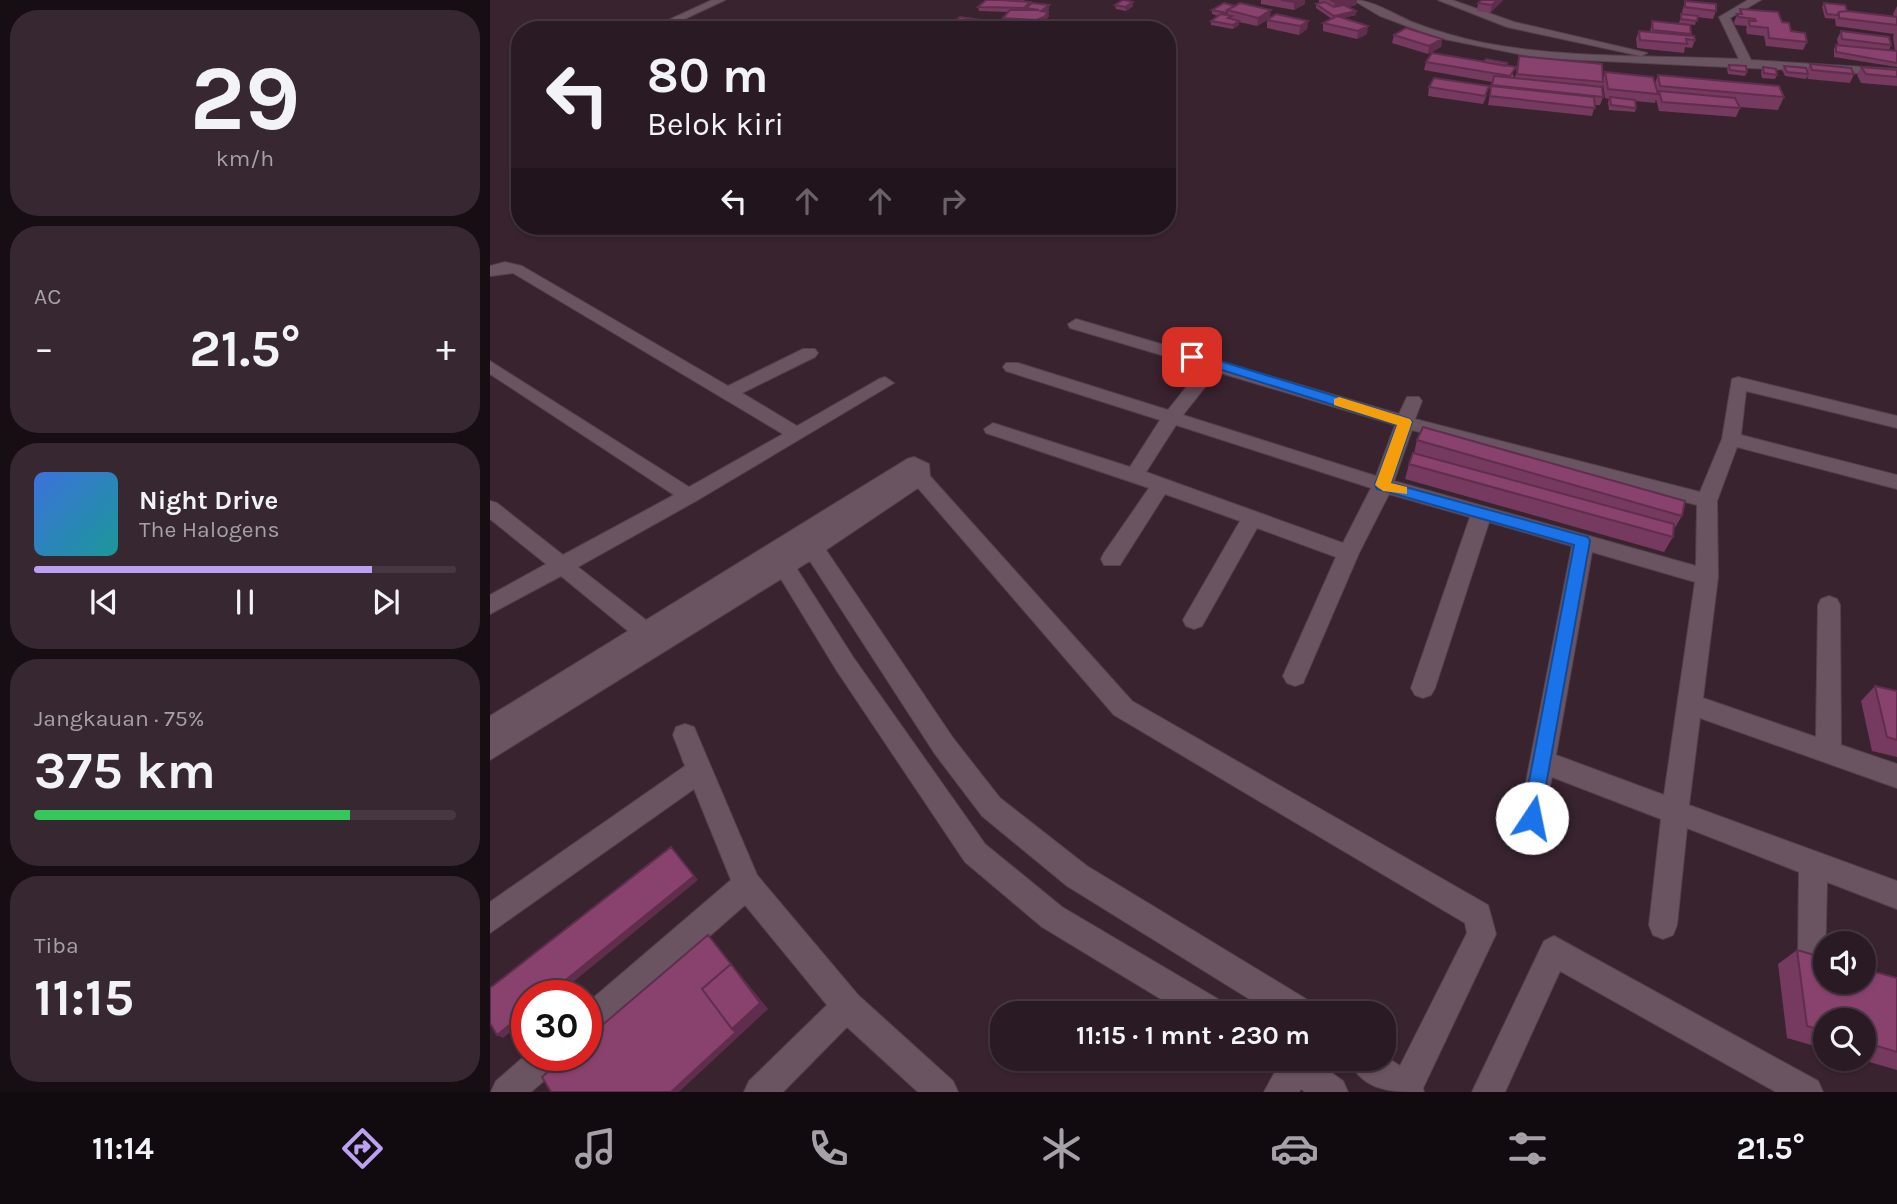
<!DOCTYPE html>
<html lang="id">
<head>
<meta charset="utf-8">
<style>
	:root { --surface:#2a1a23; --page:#362730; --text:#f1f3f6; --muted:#a5a1a6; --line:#463841; --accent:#bca0f2 }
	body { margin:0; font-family:Karla,sans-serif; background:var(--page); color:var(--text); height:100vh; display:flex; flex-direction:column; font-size:26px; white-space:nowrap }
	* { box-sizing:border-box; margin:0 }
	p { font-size:23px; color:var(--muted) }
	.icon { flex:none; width:38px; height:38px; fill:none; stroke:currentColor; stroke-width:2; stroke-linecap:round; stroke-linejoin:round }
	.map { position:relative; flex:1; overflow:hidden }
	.drawer { display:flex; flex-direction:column; gap:10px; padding:10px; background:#170e13; width:490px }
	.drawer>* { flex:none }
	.top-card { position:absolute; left:21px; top:21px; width:665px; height:214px; border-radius:28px; box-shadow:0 2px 5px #0004,0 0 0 2px var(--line); background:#2a1a23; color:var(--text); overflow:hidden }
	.buttons { position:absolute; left:1323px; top:931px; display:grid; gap:14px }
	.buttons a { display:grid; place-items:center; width:63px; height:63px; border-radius:50%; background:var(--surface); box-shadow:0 2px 5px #0004,0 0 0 2px var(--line); font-size:35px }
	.speed { position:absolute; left:21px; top:980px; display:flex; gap:14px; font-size:35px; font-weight:700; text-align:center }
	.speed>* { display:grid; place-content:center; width:91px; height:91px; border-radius:50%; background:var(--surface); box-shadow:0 2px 5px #0004,0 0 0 2px var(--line); line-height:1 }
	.speed .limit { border:10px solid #d22; background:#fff; color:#111 }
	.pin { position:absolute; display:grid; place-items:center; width:60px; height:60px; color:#fff; margin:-30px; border-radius:14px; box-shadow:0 4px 10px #0006 }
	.me { position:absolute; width:77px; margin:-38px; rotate:11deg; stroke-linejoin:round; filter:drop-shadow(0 0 5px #0008) }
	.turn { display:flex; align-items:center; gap:24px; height:147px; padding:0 21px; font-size:32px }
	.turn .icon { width:91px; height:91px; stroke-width:2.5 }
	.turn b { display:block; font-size:49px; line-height:60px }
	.lanes { display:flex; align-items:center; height:66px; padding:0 21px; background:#0003; justify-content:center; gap:35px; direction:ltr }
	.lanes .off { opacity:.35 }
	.big { font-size:52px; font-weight:700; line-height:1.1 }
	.drawer .card { flex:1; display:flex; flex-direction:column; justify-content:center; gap:10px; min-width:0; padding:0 24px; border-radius:28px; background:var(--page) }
	.drawer .dial { align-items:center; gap:0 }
	.dial b { font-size:91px; line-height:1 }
	.song { display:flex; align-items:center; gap:21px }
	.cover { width:84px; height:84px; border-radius:10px; background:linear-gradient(135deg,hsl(220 70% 55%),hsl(180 70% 35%)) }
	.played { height:7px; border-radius:4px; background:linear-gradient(90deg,var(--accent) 80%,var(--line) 80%) }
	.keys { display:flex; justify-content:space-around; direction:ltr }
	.heat { display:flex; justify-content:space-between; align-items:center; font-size:38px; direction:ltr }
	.charge { height:10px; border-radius:5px; background:linear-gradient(90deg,#34c759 75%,var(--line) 0) }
	.trip { position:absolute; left:500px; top:1001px; width:406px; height:70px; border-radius:28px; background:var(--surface); box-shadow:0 2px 5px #0004,0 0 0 2px var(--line); font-weight:700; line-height:70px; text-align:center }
	.menu { display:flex; height:112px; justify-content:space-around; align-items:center; background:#110a0e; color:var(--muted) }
	.menu .icon { width:49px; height:49px }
	.menu .active { color:var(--accent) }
	.menu b { font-size:32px; color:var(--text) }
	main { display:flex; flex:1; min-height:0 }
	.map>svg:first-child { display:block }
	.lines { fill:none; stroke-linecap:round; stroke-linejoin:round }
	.minor-casing { stroke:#52414b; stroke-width:2 }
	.minor { fill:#6b5461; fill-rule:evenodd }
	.wall { fill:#76395f }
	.shaded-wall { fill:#602e4d }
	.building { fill:#89426e; stroke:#602e4d; stroke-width:2 }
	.route { fill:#1a73e8; stroke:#114b97; stroke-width:2 }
	.slow { fill:#f59e0b }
</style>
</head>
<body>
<main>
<section class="drawer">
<div class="card dial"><b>29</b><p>km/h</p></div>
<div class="card"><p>AC</p>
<div class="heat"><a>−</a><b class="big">21.5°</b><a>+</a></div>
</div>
<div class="card">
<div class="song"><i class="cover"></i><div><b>Night Drive</b><p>The Halogens</p></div></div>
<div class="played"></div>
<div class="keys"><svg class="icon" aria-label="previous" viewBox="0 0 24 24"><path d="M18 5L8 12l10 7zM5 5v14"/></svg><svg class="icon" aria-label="pause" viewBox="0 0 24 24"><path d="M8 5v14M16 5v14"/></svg><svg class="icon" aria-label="next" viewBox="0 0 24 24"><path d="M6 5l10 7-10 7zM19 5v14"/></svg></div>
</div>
<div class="card"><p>Jangkauan · 75%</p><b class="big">375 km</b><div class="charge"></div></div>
<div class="card"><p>Tiba</p><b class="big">11:15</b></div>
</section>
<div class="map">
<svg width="1407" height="1092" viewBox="0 0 1407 1092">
	<rect width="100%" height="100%" fill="#38232f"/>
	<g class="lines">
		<!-- minor casing -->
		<g class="minor-casing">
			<path id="minor" d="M222,0H235L171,30H157Z
				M863,0C883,0 903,14 922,22C945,31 970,38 994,43C1079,59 1163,55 1249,59L1229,17L1258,0H1271L1240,18L1261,60L1407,69V75L1049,58L949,38L890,16Z
				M948,0H962L1024,22L1157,53L1151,56L1017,27Z
				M15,262L32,266L238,386L313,349H325L328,353L325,357L252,393L307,426L389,379L395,377L404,383L206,501L88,567L156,620L417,459L424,457L439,464L440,476L642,701L998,905L1006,934L933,1088L934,1092C902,1092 873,1092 858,1059H894V1055L910,1066L977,933L975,923L624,715L428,488L336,550L463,738L510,798L597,866L821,1002L825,1013H782L577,886L492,816L445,754L320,561L307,569L363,657L495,844L572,907L733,1002L737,1013H694L552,927L475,862L347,671L291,579L0,760V716L138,631L71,576L0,614V595L56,564L0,519V501L7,503L73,555L184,495L0,374V361L199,487L293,434L23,273L0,276V266Z
				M586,319L909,414L917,397H929L932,401L925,419L1210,492L1232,439L1242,379L1248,377L1407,416V428L1256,391L1251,435L1407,475V489L1247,447L1227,501L1228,577L1213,698L1326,737L1328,605L1331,599L1339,596L1347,599L1350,605L1351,745L1407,764V788L1210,718L1199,805L1407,881V909L1337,882L1335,965L1333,969L1323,974L1313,969L1308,959L1309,872L1197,828L1187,925L1183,935L1173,939L1163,935L1159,925L1171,819L1062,777L1051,827L1042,830L1033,827L1029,818L1082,546L999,522L945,688L941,695L933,698L925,695L921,688L980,517L899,494L869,553L813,683L805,686L797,683L793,676L846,557L767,528L712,626L704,629L696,626L693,620L750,521L675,494L630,565H614L611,559L614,553L659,488L496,433L494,429L503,423L640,467L670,420L516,371L513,367L516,363H528L678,410L712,367L580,328L578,324ZM727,372L905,425L886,476L693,415ZM686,425L881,488L853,543L656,472ZM922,430L1207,505L1206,566L904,481ZM1102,552L1205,582L1174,795L1066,755Z
				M195,724L204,727L267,875L368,995L463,1081L468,1092H428L357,1027L293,1092H254L259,1081L337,1005L255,905L107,1035L96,1039V1004L241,880L204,789L0,933V902L195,766L183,735L186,727Z
				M1064,936L1328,1081L1333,1092H1286L1070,971L1015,1092H982L1054,941Z
				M37,1054L76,1055L71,1066L41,1092H1L6,1081Z
				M781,1059H829L827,1062L853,1081L858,1092H815L811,1089L809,1092H774L786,1070Z"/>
		</g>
		<!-- minor -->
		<use href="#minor" class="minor"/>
	</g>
	<!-- wall -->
	<path class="wall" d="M496,0H535L532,2L559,9L556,12H558L559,16L555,21L548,23L560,24L561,29L560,30H535L534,28L538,24L514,22L513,18L519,12L489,11L488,7Z
		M771,0H815V4L804,10L771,4Z
		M829,0H867L866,5L858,7L866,11V15L852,18L877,34L867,39L833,31V23L842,19L826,8V4L830,3H829Z
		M992,0H1013L1000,13L987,11L988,3Z
		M1195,1L1226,11L1223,19L1207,17L1205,25L1189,23Z
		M643,2V6L636,11L626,9L625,5Z
		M734,3L780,17L818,21L817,29L809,35L777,28V20L767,26L749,22V25L743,29L721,25V21L728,16L722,14V10Z
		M1334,3L1357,11L1404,17L1403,14L1407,6V67L1344,57V49L1346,45H1348L1347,39L1351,31L1401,45L1399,50L1405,51L1403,37L1404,34L1346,26L1345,19L1335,18L1332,7Z
		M1250,9L1292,22L1301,31L1317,42L1313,50L1276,46L1274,36L1257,34L1256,29L1257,26L1245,25L1244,22Z
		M1162,21L1201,34V36L1205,40L1202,48L1195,47L1194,53L1147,48L1146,39L1149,31L1160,32Z
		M463,23L499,25L492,30H488L464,27Z
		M904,35L952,39L951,47L938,54L902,43Z
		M1029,56L1113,79L1115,72L1165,83L1168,75L1294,97L1288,110L1249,107L1250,108L1246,117L1169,111L1166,99L1165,103L1145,101L1146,108L1145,112L1119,110L1118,102L1119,99L1115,98L1113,84L1112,87L1113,97L1110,105H1105L1102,116L998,105L1002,82L934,70L936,62L1017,63L1016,66L1024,76L1023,78H1025Z
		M1320,64L1364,74L1360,83L1318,79L1317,76L1316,79L1295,76L1292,70L1294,66L1317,70Z
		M1239,65L1257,72L1255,76L1238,74L1237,69Z
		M1273,67L1287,75L1285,79L1272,78L1271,72Z
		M1371,67L1407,70V86L1371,83L1367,75Z
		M939,87L997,95L993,104L938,96Z
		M927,440L1192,516L1183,531V537L1174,552L915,479L919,464L924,453Z
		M1385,686L1407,691V757L1382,751L1371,701Z
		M1307,950L1407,978V1070L1369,1059H1374V1020H1335V1049L1297,1038L1288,964Z"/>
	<!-- shaded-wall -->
	<path class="shaded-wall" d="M808,0H815V4L804,10V2Z
		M855,0H867L866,5L844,10L845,2Z
		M1007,0H1013L1000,13L1002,5Z
		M643,2V6L636,11L635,7Z
		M559,5V9L552,15L551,11Z
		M781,10L780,18L767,26L768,18Z
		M866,11V15L843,20L844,16Z
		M558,12L559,16L555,21L546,24V20Z
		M498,21L499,25L492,30L491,26Z
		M749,21V25L743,29V25Z
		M818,21L817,29L809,35L810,26Z
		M878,26L877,34L867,39L868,31Z
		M952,39L951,47L938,54L939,46Z
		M181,847L208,880L66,996H56Z
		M218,935L278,1009L189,1092H181L242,1029Z
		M37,1011V1019L13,1038L7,1035Z"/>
	<!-- building -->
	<path class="building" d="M496,0H511L540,2L534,8L488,7Z
		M633,0H634L643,2L635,7L625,5Z
		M791,0H808L804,2Z
		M840,0H855L845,2Z
		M992,0H1007L1002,5L988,3Z
		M1195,1L1226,4V11L1195,7Z
		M835,2L844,7L854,5L866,11L844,16L826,4Z
		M542,3L559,5L551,11L558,12L554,17L546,20L513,18L520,10H549L536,8Z
		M734,3L745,6L737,10V13L722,10Z
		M750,3L781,10L768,18L737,10Z
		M1334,3L1355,5L1357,11L1349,12L1347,15L1337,14Z
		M1250,9L1288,12L1292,22L1299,23L1301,31L1315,33L1317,42L1279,38L1278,28L1260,26L1259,21H1266L1265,19L1249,17L1247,14H1252Z
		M1357,11L1407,17V25L1349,18V12Z
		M731,14L742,16L738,18L749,21L743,25L721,21Z
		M786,14L818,21L810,26L777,20Z
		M1191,14L1208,16L1207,21L1191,19Z
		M847,16L878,26L868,31L833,23Z
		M470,17L498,21L491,26L463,23Z
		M1162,21L1200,25L1201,34L1163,30Z
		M538,23L560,24L557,29L534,28Z
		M916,28L952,39L939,46L904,35Z
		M1149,31L1204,36L1205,40L1196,39L1197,44L1150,40Z
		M1351,31L1399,37L1401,45L1352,39Z
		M1346,45L1407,51V63L1346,52Z
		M942,53L1026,67L1020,76L936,62Z
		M1029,56L1112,64L1113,82L1027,74Z
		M996,59L1017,63L1015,66L994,62Z
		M1320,64L1361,68L1364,74L1322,70Z
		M1239,65L1256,66L1257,72L1240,70Z
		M1294,66L1316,68L1318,74L1297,72Z
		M1273,67L1286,69L1287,75L1274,73Z
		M1371,67L1407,70V77L1376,74Z
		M1115,72L1163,77L1168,94L1118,89Z
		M1168,75L1289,86L1294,97L1170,86Z
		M1004,76L1112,87L1113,97L1002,85Z
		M944,78L999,86L995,96L939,87Z
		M1001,86L1104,97L1105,108L1000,96Z
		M1169,91L1245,98L1250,108L1172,102Z
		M1120,97L1145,100L1146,108L1121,105Z
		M933,427L1195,501L1192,516L927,440Z
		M923,453L1184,524L1183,537L919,464Z
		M1385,686L1407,691V740L1397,737Z
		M181,847L204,876L56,996H37V1011L7,1035L0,1023V988Z
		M218,935L244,968L241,964L212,989L242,1029L246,1032L181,1092H61L52,1077L77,1055H96V1039Z
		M1307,950L1335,958V982H1374V969L1407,978V1052L1374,1042V1020H1335V1031L1317,1026Z
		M241,964L270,1003L242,1029L212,989Z"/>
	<!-- route -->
	<path class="route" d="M697,354H707L920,419L922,422L901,483L1098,537L1100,541L1049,824L1042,827L1035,824L1032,818L1084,545L887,489L885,485L907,425L697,359Z"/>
	<!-- slow -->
	<path class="slow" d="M849,397L920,419L922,422L901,483L917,487V494L893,491L885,485L907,425L844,405V399Z"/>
</svg>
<div class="buttons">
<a><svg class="icon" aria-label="sound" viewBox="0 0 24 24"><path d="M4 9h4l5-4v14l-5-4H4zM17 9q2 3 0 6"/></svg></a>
<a><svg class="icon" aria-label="search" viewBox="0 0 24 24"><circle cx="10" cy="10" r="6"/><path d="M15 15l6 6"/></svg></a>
</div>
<div class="speed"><div class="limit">30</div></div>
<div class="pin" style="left:702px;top:357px;background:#d93025"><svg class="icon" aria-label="arrive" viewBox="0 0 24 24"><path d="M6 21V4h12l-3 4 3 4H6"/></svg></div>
<svg class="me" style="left:1042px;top:818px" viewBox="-20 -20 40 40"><circle r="19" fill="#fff"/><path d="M0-13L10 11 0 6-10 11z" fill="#1a73e8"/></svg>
<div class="trip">11:15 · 1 mnt · 230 m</div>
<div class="top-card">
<div class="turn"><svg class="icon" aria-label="left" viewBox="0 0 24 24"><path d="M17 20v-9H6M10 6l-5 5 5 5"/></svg><div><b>80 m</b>Belok kiri</div></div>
<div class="lanes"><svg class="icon" aria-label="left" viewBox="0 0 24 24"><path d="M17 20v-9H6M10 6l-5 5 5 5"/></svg><svg class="icon off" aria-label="ahead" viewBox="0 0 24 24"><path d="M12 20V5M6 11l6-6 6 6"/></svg><svg class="icon off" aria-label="ahead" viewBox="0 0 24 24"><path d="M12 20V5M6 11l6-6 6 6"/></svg><svg class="icon off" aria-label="right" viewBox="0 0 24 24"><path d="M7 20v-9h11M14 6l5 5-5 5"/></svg></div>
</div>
</div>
</main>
<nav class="menu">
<b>11:14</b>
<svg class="icon active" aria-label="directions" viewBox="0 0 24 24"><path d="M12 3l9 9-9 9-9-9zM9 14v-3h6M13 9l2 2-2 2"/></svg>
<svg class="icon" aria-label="music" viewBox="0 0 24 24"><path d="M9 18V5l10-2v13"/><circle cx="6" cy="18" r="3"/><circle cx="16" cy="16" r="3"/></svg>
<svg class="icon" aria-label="phone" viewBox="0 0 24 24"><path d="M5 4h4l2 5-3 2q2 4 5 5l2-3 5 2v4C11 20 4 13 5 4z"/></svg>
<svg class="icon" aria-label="climate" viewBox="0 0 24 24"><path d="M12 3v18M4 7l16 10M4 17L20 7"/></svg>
<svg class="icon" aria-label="car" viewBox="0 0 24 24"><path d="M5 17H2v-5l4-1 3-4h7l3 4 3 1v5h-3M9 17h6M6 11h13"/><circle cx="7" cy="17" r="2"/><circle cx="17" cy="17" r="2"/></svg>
<svg class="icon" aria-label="filters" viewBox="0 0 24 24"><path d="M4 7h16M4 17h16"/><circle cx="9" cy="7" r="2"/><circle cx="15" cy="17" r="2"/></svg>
<b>21.5°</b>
</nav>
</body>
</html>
